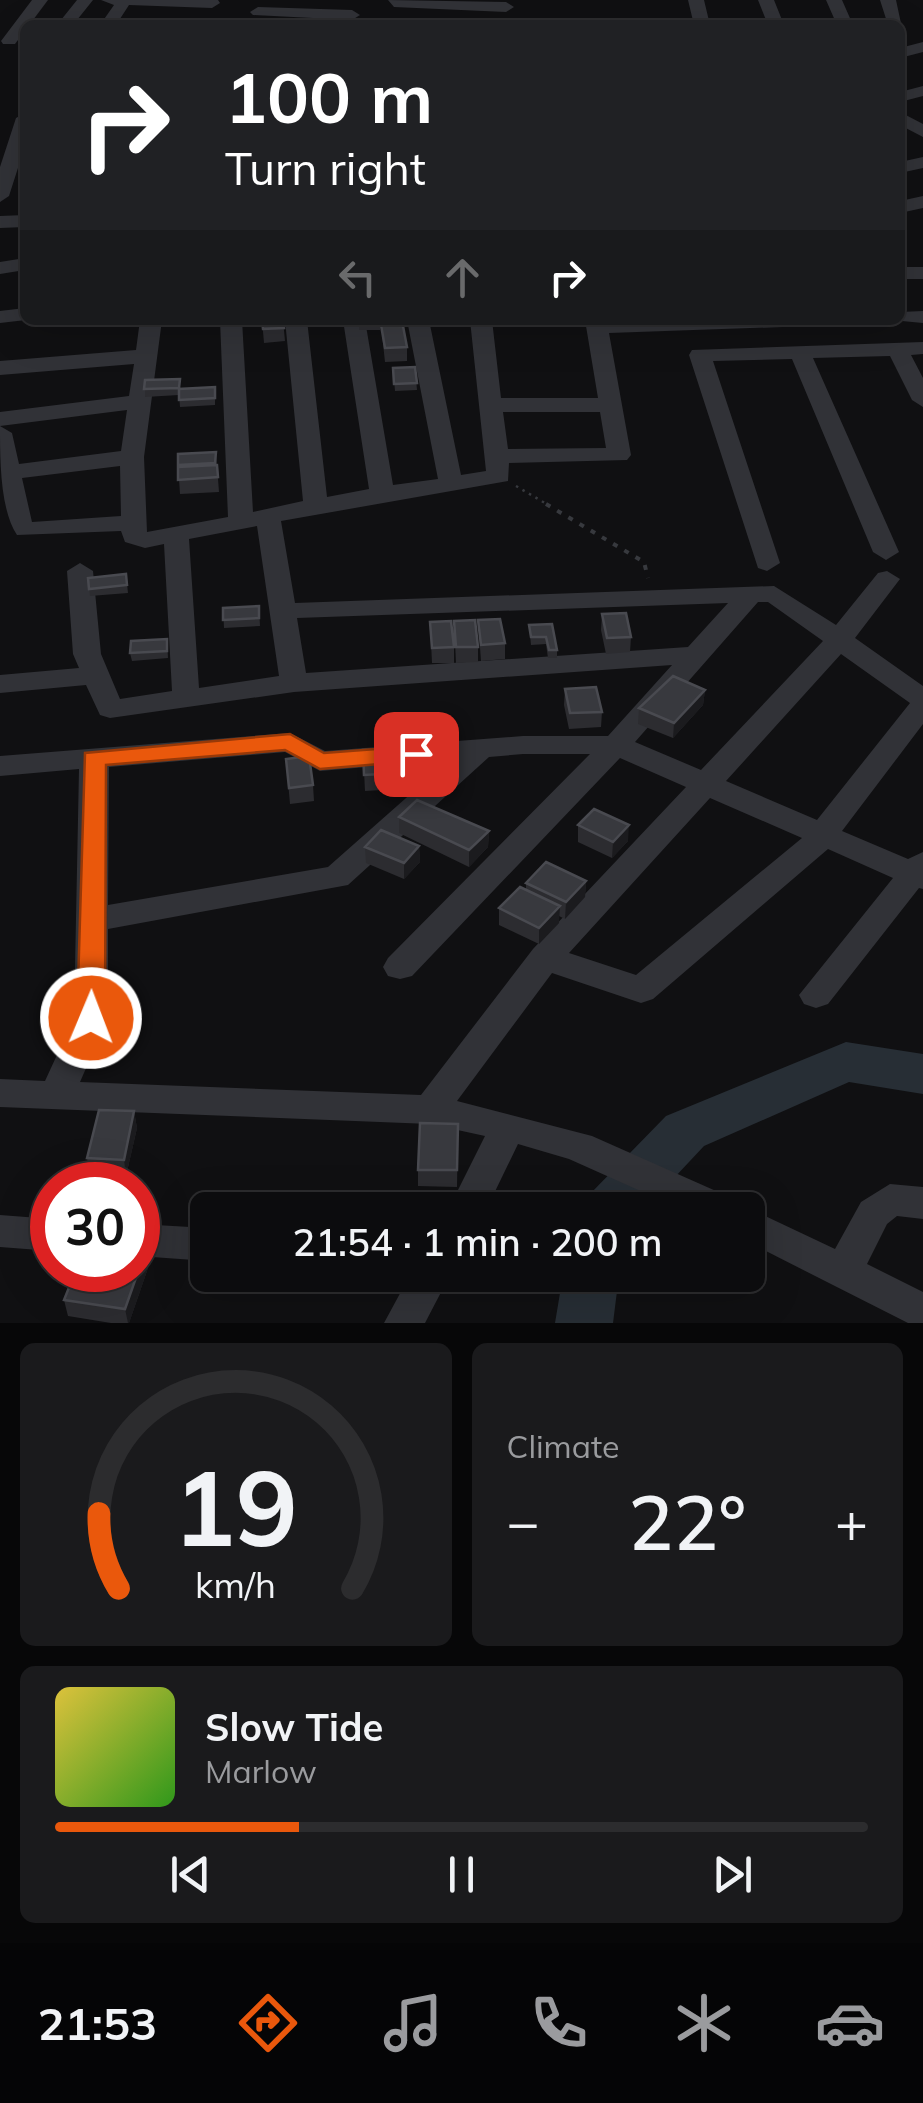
<!DOCTYPE html>
<html lang="en">
<head>
<meta charset="utf-8">
<style>
	:root { --surface:#0c0c0e; --page:#1a1a1c; --text:#f1f3f6; --muted:#9a9b9e; --line:#2c2c2e; --accent:#ea580c }
	body { margin:0; font-family:Mulish,sans-serif; background:var(--page); color:var(--text); height:100vh; display:flex; flex-direction:column; font-size:38px; white-space:nowrap }
	* { box-sizing:border-box; margin:0 }
	p { font-size:32px; color:var(--muted) }
	.icon { flex:none; width:55px; height:55px; fill:none; stroke:currentColor; stroke-width:2; stroke-linecap:round; stroke-linejoin:round }
	.map { position:relative; height:1323px; overflow:hidden }
	.panel { display:flex; flex-direction:column; gap:20px; padding:20px; background:#070708; flex:1 }
	.panel>* { flex:none }
	.top-card { position:absolute; left:20px; top:20px; width:885px; height:305px; border-radius:15px; box-shadow:0 10px 40px #0002,0 0 0 2px var(--line); background:#202124; color:#fff; overflow:hidden }
	.speed { position:absolute; left:30px; top:1162px; display:flex; gap:20px; font-size:50px; font-weight:700; text-align:center }
	.speed>* { display:grid; place-content:center; width:130px; height:130px; border-radius:50%; background:var(--surface); box-shadow:0 10px 40px #0002,0 0 0 2px var(--line); line-height:1 }
	.speed .limit { border:15px solid #d22; background:#fff; color:#111 }
	.pin { position:absolute; display:grid; place-items:center; width:85px; height:85px; color:#fff; margin:-42px; border-radius:20px; box-shadow:0 5px 15px #0006 }
	.me { position:absolute; width:110px; margin:-55px; rotate:1deg; stroke-linejoin:round; filter:drop-shadow(0 0 8px #0008) }
	.turn { display:flex; align-items:center; gap:35px; height:210px; padding:0 40px; font-size:45px }
	.turn .icon { width:130px; height:130px; stroke-width:2.5 }
	.turn b { display:block; font-size:70px; line-height:85px }
	.lanes { display:flex; align-items:center; height:95px; padding:0 40px; background:#0003; justify-content:center; gap:50px; direction:ltr }
	.lanes .off { opacity:.35 }
	.big { font-size:75px; font-weight:600; line-height:1.1 }
	.panel .card { flex:1; display:flex; flex-direction:column; justify-content:center; gap:15px; min-width:0; padding:0 35px; border-radius:15px; background:var(--page) }
	.panel .dial { align-items:center; gap:0 }
	.dial svg { height:260px; overflow:visible; fill:none; stroke:var(--line); stroke-width:7; stroke-linecap:round; text-anchor:middle }
	.dial text { fill:var(--text); stroke:none }
	.song { display:flex; align-items:center; gap:30px }
	.cover { width:120px; height:120px; border-radius:15px; background:linear-gradient(135deg,hsl(50 70% 55%),hsl(110 70% 35%)) }
	.played { height:10px; border-radius:5px; background:linear-gradient(90deg,var(--accent) 30%,var(--line) 30%) }
	.keys { display:flex; justify-content:space-around; direction:ltr }
	.heat { display:flex; justify-content:space-between; align-items:center; font-size:55px; direction:ltr }
	.panel .tiles { flex:1; display:grid; gap:20px; grid-template-columns:1fr 1fr }
	.card:last-child { grid-column:span 2 }
	.trip { position:absolute; left:190px; top:1192px; width:575px; height:100px; border-radius:15px; background:var(--surface); box-shadow:0 10px 40px #0002,0 0 0 2px var(--line); font-weight:600; line-height:100px; text-align:center }
	.menu { display:flex; height:160px; justify-content:space-around; align-items:center; background:#050506; color:var(--muted) }
	.menu .icon { width:70px; height:70px }
	.menu .on { color:var(--accent) }
	.menu b { font-size:45px; color:var(--text) }
	.map>svg:first-child { display:block }
	.lines { fill:none; stroke-linecap:round; stroke-linejoin:round }
	.river { fill:#272e35; fill-rule:evenodd }
	.path-far1 { stroke:#37393e; stroke-width:2.5; stroke-dasharray:2.5 5; stroke-linecap:butt }
	.path { stroke:#37393e; stroke-width:4; stroke-dasharray:5 8; stroke-linecap:butt }
	.minor { fill:#313237; fill-rule:evenodd }
	.wall { fill:#2c2c30 }
	.shaded-wall { fill:#1b1b1e }
	.building { fill:#38393e; stroke:#494a50; stroke-width:2.5 }
	.route { fill:#ea580c; stroke:#983908; stroke-width:2.5 }
</style>
</head>
<body>
<div class="map">
<svg width="923" height="1323" viewBox="0 0 923 1323">
	<rect width="100%" height="100%" fill="#101012"/>
	<g class="lines">
		<!-- river -->
		<path class="river" d="M846,1042L923,1054V1094L849,1082L704,1146L644,1210H582L590,1194L666,1116Z
			M563,1275H619L613,1323H555Z"/>
		<!-- path-far1 -->
		<path class="path-far1" d="M516,486L550,506"/>
		<!-- path -->
		<path class="path" d="M546,504L644,562L648,578"/>
		<!-- minor -->
		<path class="minor" d="M32,0H48L15,44H3L1,41Z
			M77,0H93L73,25H57Z
			M101,0H218L220,3L212,8L129,5L116,25H100L114,5Z
			M388,0L506,2L514,7L506,12L394,7Z
			M688,0H704L710,25H694Z
			M758,0H774L784,25H768Z
			M826,0H842L853,25H837Z
			M880,0H896L902,28L888,25Z
			M258,7L352,10L360,15L352,20L253,15L250,12Z
			M923,42V52L900,58V48Z
			M923,86V96L900,102V92Z
			M900,112L923,124V137L900,125Z
			M25,113V146L9,196L0,202V167L16,118Z
			M923,157V168L900,173V162Z
			M923,196V208L900,213V201Z
			M25,215V227L0,228V216Z
			M25,258V270L0,274V262Z
			M900,267H923V279H900Z
			M25,308L26,320L0,323V311Z
			M923,311V323L891,320H900V312Z
			M140,320H162L144,457L147,532L228,517L220,320H242L253,512L303,501L285,320H307L327,497L369,489L343,320H365L393,485L438,479L407,320H429L461,475L486,471L470,320H492L501,398H598L585,320H821L810,326L609,333L631,455L627,460L509,463L508,481L281,521L295,603L774,586L836,625L878,573L887,571L900,579L855,638L923,686V724L842,831L908,859L923,852V889L919,888L828,1004L816,1008L804,1004L799,995L893,878L828,849L653,999L641,1003L552,973L457,1101L592,1136L734,1199L740,1210H683L569,1159L518,1144L486,1210H448L485,1136L430,1124L0,1107V1079L45,1081L74,1018L79,769L0,776V756L290,733L325,751L523,736H608L672,665L294,692L110,718L100,715L86,685L0,693V675L79,668L73,654L67,571L80,563L93,571L101,654L120,699L172,691L164,544L145,548L125,542L121,531L17,535C0,510 0,459 0,426L12,433L19,464L121,451L127,410L0,426V412L129,396L134,364L0,375V361L136,350ZM503,412H600L606,448L508,449ZM120,466L121,516L32,522L22,478ZM257,526L279,676L199,688L189,539ZM758,602H768L823,641L701,770L635,742ZM728,603L688,647L306,673L297,618ZM841,654L910,703L817,820L726,781ZM285,752L320,771L449,760L328,867L108,905L109,767ZM523,754H590L388,958L383,967L388,976L400,979L412,976L620,758L686,787L533,949L421,1095L80,1082L108,1018V929L348,885L489,757ZM710,798L802,838L636,975L569,953Z
			M923,342V354L911,355L923,378V407L912,400L890,356L813,358L899,552L886,560L873,552L792,359L713,361L780,563L767,571L758,568L689,355L692,350Z
			M890,1184L923,1187V1219L897,1216L887,1224L867,1264L923,1292V1323H908L748,1242V1210H742L748,1208L835,1249L861,1202Z
			M0,1215L52,1219V1251L0,1247Z
			M138,1224L208,1228V1261L138,1256Z
			M410,1275H450L425,1323H384Z"/>
	</g>
	<!-- wall -->
	<path class="wall" d="M262,320H283L285,341L264,343Z
		M359,320H380V330H359Z
		M381,325L407,347V361L385,362Z
		M415,367L417,390L395,391L393,368Z
		M145,380L181,389L215,387V405L180,407L179,395L145,397Z
		M216,452L219,492L180,494L178,465Z
		M126,574L128,593L90,596L88,578Z
		M259,606L260,626L224,628L223,608Z
		M602,614L631,637L630,652L606,654L601,630Z
		M478,620L505,643V659L481,661Z
		M454,621L478,647V662L456,663Z
		M430,622L454,647V663H432Z
		M552,624L557,650V658H548L546,644L531,645L529,625Z
		M167,639L168,658L132,661L130,653Z
		M565,689L602,712L601,727L569,729L564,705Z
		M705,690L703,705L673,738L638,724L639,708Z
		M363,750L400,773V789L365,791Z
		M286,759L313,785L314,801L290,804Z
		M399,817L489,831L488,847L469,867L399,833Z
		M578,825L628,841L612,858L578,842Z
		M419,846L420,862L404,879L366,863L365,847Z
		M586,881L585,897L565,919L559,916V923L539,944L499,925V908L526,890V883Z
		M134,1111L137,1128L126,1176L90,1175L87,1158Z
		M458,1124L457,1187L418,1186V1170Z
		M145,1252L148,1268L129,1323H111L68,1316L64,1300Z"/>
	<!-- shaded-wall -->
	<path class="shaded-wall" d="M705,690L703,705L673,738L674,723Z
		M629,825L628,841L612,858L613,842Z
		M489,831L488,847L469,867V850Z
		M419,846L420,862L404,879V863Z
		M586,881L585,897L565,919L566,902Z
		M560,906L559,923L539,944V928Z
		M134,1111L137,1128L126,1176L124,1160Z
		M145,1252L148,1268L129,1323H128L125,1309Z"/>
	<!-- building -->
	<path class="building" d="M262,320H283L284,328L263,329Z
		M359,320H380V323H359Z
		M381,325L403,326L407,347L385,348Z
		M415,367L417,383L394,384L393,368Z
		M180,379L179,388L144,389L145,380Z
		M215,387V398L179,400V389Z
		M216,452L215,463L178,465V454Z
		M217,465L218,477L178,480V467Z
		M126,574L127,585L89,589L88,578Z
		M259,606V618L223,620V608Z
		M626,613L631,637L607,638L602,614Z
		M500,619L505,643L481,645L478,620Z
		M475,620L478,647H456L454,621Z
		M451,621L454,647L432,648L430,622Z
		M552,624L557,650H549L546,637H531L529,625Z
		M167,639V651L130,653L131,641Z
		M673,676L705,690L674,723L639,708Z
		M596,687L602,712L570,713L565,689Z
		M397,749L400,773L364,775L363,750Z
		M309,756L313,785L289,788L286,759Z
		M417,800L489,831L469,850L399,817Z
		M594,809L629,825L613,842L578,825Z
		M381,830L419,846L404,863L365,847Z
		M546,862L586,881L566,902L526,883Z
		M520,887L560,906L539,928L499,908Z
		M99,1110L134,1111L124,1160L87,1158Z
		M420,1123L458,1124L457,1170H418Z
		M138,1251L145,1252L125,1309L64,1300L76,1270H138Z"/>
	<!-- route -->
	<path class="route" d="M290,734L324,753L416,746L428,754L416,761L320,769L285,750L106,765L105,1018L101,1026H81L77,1018L85,753Z"/>
</svg>
<div class="speed"><div class="limit">30</div></div>
<div class="pin" style="left:416px;top:754px;background:#d93025"><svg class="icon" aria-label="arrive" viewBox="0 0 24 24"><path d="M6 21V4h12l-3 4 3 4H6"/></svg></div>
<svg class="me" style="left:91px;top:1018px" viewBox="-20 -20 40 40"><circle r="17" fill="#ea580c" stroke="#fff" stroke-width="3"/><path d="M0-11L8 9 0 5-8 9z" fill="#fff"/></svg>
<div class="trip">21:54 · 1 min · 200 m</div>
<div class="top-card">
<div class="turn"><svg class="icon" aria-label="right" viewBox="0 0 24 24"><path d="M7 20v-9h11M14 6l5 5-5 5"/></svg><div><b>100 m</b>Turn right</div></div>
<div class="lanes"><svg class="icon off" aria-label="left" viewBox="0 0 24 24"><path d="M17 20v-9H6M10 6l-5 5 5 5"/></svg><svg class="icon off" aria-label="ahead" viewBox="0 0 24 24"><path d="M12 20V5M6 11l6-6 6 6"/></svg><svg class="icon" aria-label="right" viewBox="0 0 24 24"><path d="M7 20v-9h11M14 6l5 5-5 5"/></svg></div>
</div>
</div>
<section class="panel">
<div class="tiles">
<div class="card dial"><svg viewBox="0 0 100 80">
<path d="M14 69A42 42 0 1 1 86 69"/>
<path d="M14 69A42 42 0 0 1 8 46" stroke="#ea580c"/>
<text x="50" y="56" font-size="32" font-weight="700">19</text>
<text x="50" y="72" font-size="11">km/h</text>
</svg></div>
<div class="card"><p>Climate</p>
<div class="heat"><a>−</a><b class="big">22°</b><a>+</a></div>
</div>
<div class="card">
<div class="song"><i class="cover"></i><div><b>Slow Tide</b><p>Marlow</p></div></div>
<div class="played"></div>
<div class="keys"><svg class="icon" aria-label="previous" viewBox="0 0 24 24"><path d="M18 5L8 12l10 7zM5 5v14"/></svg><svg class="icon" aria-label="pause" viewBox="0 0 24 24"><path d="M8 5v14M16 5v14"/></svg><svg class="icon" aria-label="next" viewBox="0 0 24 24"><path d="M6 5l10 7-10 7zM19 5v14"/></svg></div>
</div>
</div>
</section>
<nav class="menu">
<b>21:53</b>
<svg class="icon on" aria-label="directions" viewBox="0 0 24 24"><path d="M12 3l9 9-9 9-9-9zM9 14v-3h6M13 9l2 2-2 2"/></svg>
<svg class="icon" aria-label="music" viewBox="0 0 24 24"><path d="M9 18V5l10-2v13"/><circle cx="6" cy="18" r="3"/><circle cx="16" cy="16" r="3"/></svg>
<svg class="icon" aria-label="phone" viewBox="0 0 24 24"><path d="M5 4h4l2 5-3 2q2 4 5 5l2-3 5 2v4C11 20 4 13 5 4z"/></svg>
<svg class="icon" aria-label="climate" viewBox="0 0 24 24"><path d="M12 3v18M4 7l16 10M4 17L20 7"/></svg>
<svg class="icon" aria-label="car" viewBox="0 0 24 24"><path d="M5 17H2v-5l4-1 3-4h7l3 4 3 1v5h-3M9 17h6M6 11h13"/><circle cx="7" cy="17" r="2"/><circle cx="17" cy="17" r="2"/></svg>
</nav>
</body>
</html>
